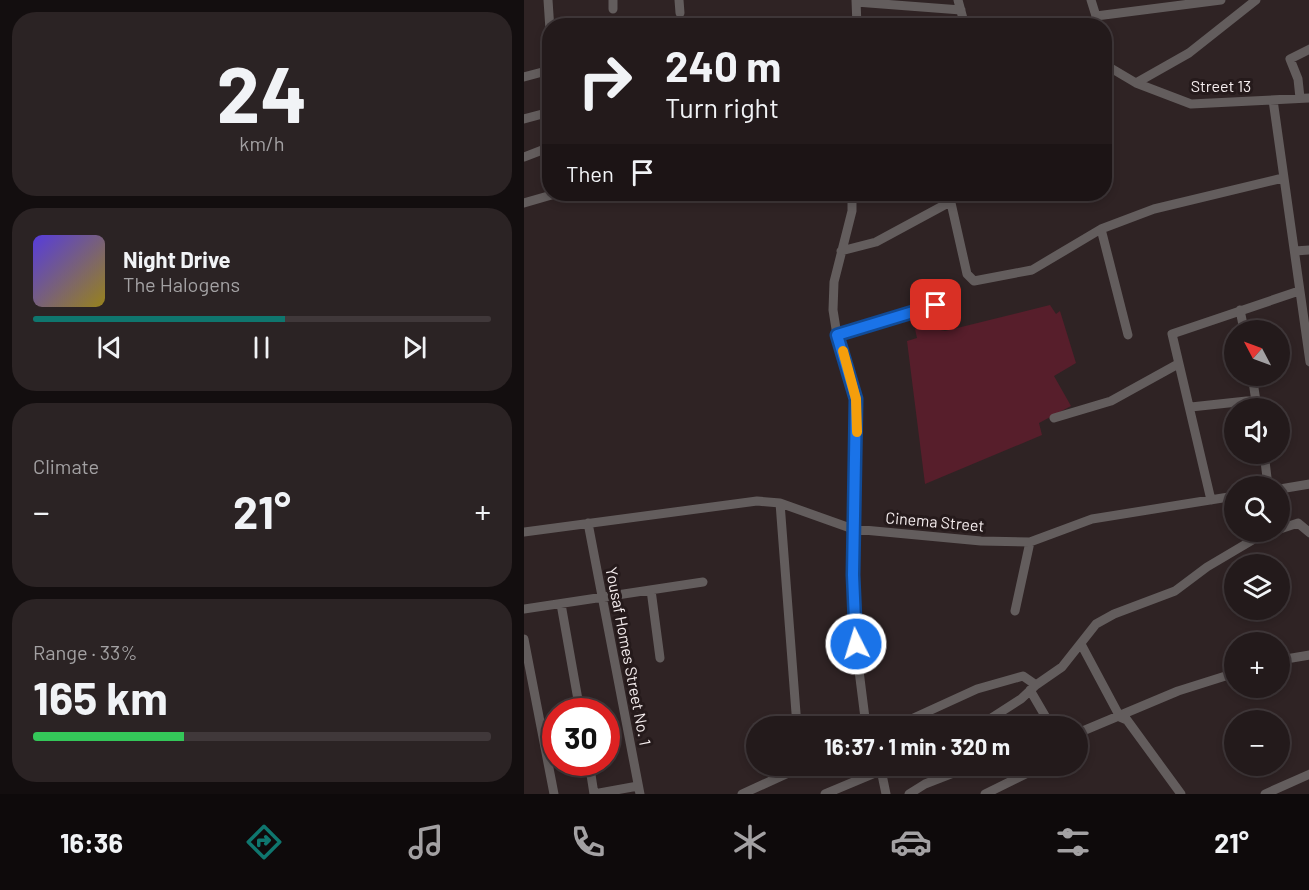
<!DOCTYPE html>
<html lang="en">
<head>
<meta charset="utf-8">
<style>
	:root { --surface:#231a1b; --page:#2b2324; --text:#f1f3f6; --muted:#a3a1a3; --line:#40383a; --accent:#0f766e }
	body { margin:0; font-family:Barlow,sans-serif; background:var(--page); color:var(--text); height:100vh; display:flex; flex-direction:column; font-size:22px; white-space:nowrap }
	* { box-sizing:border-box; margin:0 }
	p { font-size:20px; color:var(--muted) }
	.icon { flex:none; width:33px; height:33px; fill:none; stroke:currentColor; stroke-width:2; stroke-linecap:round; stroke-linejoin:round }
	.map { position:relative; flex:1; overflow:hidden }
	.side { display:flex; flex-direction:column; gap:12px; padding:12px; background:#130e0f; width:524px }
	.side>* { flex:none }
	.hud { position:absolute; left:18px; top:18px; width:570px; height:183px; border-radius:24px; box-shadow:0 3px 9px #0003,0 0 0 2px var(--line); background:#231a1b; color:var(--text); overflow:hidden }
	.needle { width:39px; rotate:311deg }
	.controls { position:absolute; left:700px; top:320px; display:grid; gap:12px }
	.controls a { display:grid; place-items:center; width:66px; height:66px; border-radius:50%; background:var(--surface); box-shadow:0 3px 9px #0003,0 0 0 2px var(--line); font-size:30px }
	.speed { position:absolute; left:18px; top:698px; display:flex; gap:12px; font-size:30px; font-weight:700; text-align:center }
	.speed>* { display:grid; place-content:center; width:78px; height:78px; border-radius:50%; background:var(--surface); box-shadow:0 3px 9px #0003,0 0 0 2px var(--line); line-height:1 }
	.speed .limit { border:9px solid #d22; background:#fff; color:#111 }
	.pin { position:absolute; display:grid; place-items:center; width:51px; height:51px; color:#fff; margin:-26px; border-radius:12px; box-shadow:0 3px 9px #0006 }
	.me { position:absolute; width:66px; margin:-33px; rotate:355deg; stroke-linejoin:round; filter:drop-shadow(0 0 4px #0008) }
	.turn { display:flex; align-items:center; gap:21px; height:126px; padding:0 24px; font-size:27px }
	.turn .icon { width:78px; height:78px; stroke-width:2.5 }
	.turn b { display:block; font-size:42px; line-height:51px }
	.then { display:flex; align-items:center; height:57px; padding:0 24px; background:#0003; gap:12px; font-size:22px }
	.big { font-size:45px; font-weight:700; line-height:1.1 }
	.side .card { flex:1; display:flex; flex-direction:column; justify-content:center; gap:9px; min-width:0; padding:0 21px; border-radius:24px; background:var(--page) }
	.side .dial { align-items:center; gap:0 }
	.dial b { font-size:78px; line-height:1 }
	.song { display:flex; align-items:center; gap:18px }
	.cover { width:72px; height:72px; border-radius:9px; background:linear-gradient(135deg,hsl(250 70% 55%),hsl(50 70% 35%)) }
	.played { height:6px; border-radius:3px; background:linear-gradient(90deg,var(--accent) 55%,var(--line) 55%) }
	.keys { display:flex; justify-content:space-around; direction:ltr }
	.heat { display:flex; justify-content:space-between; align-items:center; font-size:33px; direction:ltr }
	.charge { height:9px; border-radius:4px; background:linear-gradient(90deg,#34c759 33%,var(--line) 0) }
	.trip { position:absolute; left:222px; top:716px; width:342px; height:60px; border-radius:30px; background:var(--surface); box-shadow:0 3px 9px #0003,0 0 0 2px var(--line); font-weight:700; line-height:60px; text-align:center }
	.dock { display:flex; height:96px; justify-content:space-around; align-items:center; background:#0e0a0b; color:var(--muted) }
	.dock .icon { width:42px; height:42px }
	.dock .on { color:var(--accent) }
	.dock b { font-size:27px; color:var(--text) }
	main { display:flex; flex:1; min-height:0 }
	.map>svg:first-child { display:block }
	.green { fill:#571e2b }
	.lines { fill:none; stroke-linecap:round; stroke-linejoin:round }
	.minor { stroke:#635d5d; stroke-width:9 }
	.route-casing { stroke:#114b97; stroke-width:15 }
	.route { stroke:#1a73e8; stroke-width:10 }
	.slow { stroke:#f59e0b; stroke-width:10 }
	.labels { text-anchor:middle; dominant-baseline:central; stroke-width:6; stroke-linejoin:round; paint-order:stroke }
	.street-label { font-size:16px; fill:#f6eeef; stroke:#251a1b }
</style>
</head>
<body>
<main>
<section class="side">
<div class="card dial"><b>24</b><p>km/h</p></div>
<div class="card">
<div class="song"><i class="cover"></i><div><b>Night Drive</b><p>The Halogens</p></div></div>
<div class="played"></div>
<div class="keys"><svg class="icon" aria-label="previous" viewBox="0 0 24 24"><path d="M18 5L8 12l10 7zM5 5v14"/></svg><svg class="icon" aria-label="pause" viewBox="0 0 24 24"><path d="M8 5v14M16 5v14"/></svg><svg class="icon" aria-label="next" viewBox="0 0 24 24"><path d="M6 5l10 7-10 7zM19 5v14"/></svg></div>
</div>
<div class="card"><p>Climate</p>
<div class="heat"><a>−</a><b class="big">21°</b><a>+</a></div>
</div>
<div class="card"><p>Range · 33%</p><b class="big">165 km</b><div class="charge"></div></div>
</section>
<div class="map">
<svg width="786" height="794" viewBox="0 0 786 794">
	<rect width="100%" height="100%" fill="#2f2324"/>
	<!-- green -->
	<path class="green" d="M526,305L532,314L536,311L552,363L530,376L547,406L515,423L518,435L401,484L383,341L393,338L391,329L403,327L421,331Z"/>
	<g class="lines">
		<!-- minor -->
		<path class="minor" d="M24,0L26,30
			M89,0V9
			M155,0L156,13
			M332,0L333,26
			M434,0L441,26
			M567,0L572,16L569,26
			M332,2L437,10
			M572,16L697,0
			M580,64L612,83L667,104L786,98
			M0,77L26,70
			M612,83L665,53L732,0
			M776,98L774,79L766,59L786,49
			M749,100L786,362
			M0,119L26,112
			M0,157L26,147
			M328,194V211L310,282L309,310L313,335L332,399L329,623L342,726
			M425,194L443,274L450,281L508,270L577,229L630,209L759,178
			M0,203L31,194
			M577,229L604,335
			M317,251L352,242L426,202
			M771,251L786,250
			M716,310L720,330
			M313,335L412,305
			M728,375L733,408
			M667,407L732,400
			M530,418L587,401L654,364
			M740,453L744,486
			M756,489L786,484
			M687,500L648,334L775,291
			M256,503L273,726
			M64,523L116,794
			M756,529L774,523L786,533
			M0,532L233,501L256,503L329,529L457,541L506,542L568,519L711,496
			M127,590L136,658
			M37,604L56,711
			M0,609L179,582
			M491,611L506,542
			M0,639L30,794
			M557,644L596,717L603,720L657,794
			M756,660L786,655
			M506,690L527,726
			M372,726L453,689L499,676L512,685L538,667L572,624L590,614L651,591L683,567L732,538L751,531
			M455,726L497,699L512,685
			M554,733L654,691L711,673
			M65,762L70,794
			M356,765L362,794
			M70,794L114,786
			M218,794L282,765
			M301,794L370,765
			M385,794L401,784L450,765
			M461,794L520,765
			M741,794L786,774"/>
	</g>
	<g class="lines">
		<!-- route casing -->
		<g class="route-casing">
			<path id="route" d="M332,644L329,575L332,399L313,335L412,305"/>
		</g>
		<!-- route -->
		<use href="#route" class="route"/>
		<!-- slow -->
		<path class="slow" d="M319,351L332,399L333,432"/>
	</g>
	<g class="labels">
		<!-- street labels -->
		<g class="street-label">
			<text x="697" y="85">Street 13</text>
			<text transform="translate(411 521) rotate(5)">Cinema Street</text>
			<text transform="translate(105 656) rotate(79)">Yousaf Homes Street No. 1</text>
		</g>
	</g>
</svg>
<div class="controls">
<a><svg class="needle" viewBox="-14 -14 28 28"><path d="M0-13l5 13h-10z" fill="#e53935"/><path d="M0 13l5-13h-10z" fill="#a3a1a3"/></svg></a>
<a><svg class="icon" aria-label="sound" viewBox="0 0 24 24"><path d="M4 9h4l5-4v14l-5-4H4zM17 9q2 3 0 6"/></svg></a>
<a><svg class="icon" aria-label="search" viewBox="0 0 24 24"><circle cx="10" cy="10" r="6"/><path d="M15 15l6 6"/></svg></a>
<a><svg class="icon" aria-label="layers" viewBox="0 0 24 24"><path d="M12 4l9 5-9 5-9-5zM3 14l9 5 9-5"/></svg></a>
<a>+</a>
<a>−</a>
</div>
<div class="speed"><div class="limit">30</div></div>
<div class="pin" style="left:412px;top:305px;background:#d93025"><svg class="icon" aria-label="arrive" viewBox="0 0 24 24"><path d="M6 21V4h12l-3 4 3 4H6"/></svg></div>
<svg class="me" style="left:332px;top:644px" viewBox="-20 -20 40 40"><circle r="17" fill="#1a73e8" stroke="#fff" stroke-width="3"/><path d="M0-11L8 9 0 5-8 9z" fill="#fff"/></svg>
<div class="trip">16:37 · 1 min · 320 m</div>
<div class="hud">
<div class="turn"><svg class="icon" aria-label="right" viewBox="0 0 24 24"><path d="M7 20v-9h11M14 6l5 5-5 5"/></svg><div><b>240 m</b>Turn right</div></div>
<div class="then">Then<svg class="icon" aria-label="arrive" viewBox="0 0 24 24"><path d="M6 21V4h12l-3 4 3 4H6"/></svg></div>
</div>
</div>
</main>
<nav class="dock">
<b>16:36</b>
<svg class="icon on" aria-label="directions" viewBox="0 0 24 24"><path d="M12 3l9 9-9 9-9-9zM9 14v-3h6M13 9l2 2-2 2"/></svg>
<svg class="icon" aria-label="music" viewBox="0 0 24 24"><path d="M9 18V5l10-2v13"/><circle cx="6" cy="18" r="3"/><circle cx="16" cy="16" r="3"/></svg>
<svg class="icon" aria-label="phone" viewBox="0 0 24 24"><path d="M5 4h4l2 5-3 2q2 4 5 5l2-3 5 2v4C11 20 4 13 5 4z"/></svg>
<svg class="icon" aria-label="climate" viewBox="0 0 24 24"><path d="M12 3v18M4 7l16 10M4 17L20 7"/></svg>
<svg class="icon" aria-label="car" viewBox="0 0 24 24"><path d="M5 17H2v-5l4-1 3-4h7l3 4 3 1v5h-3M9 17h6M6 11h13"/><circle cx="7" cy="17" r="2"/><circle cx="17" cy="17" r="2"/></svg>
<svg class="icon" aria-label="filters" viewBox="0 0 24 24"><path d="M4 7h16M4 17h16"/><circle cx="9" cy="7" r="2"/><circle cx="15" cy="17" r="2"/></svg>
<b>21°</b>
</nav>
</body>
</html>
